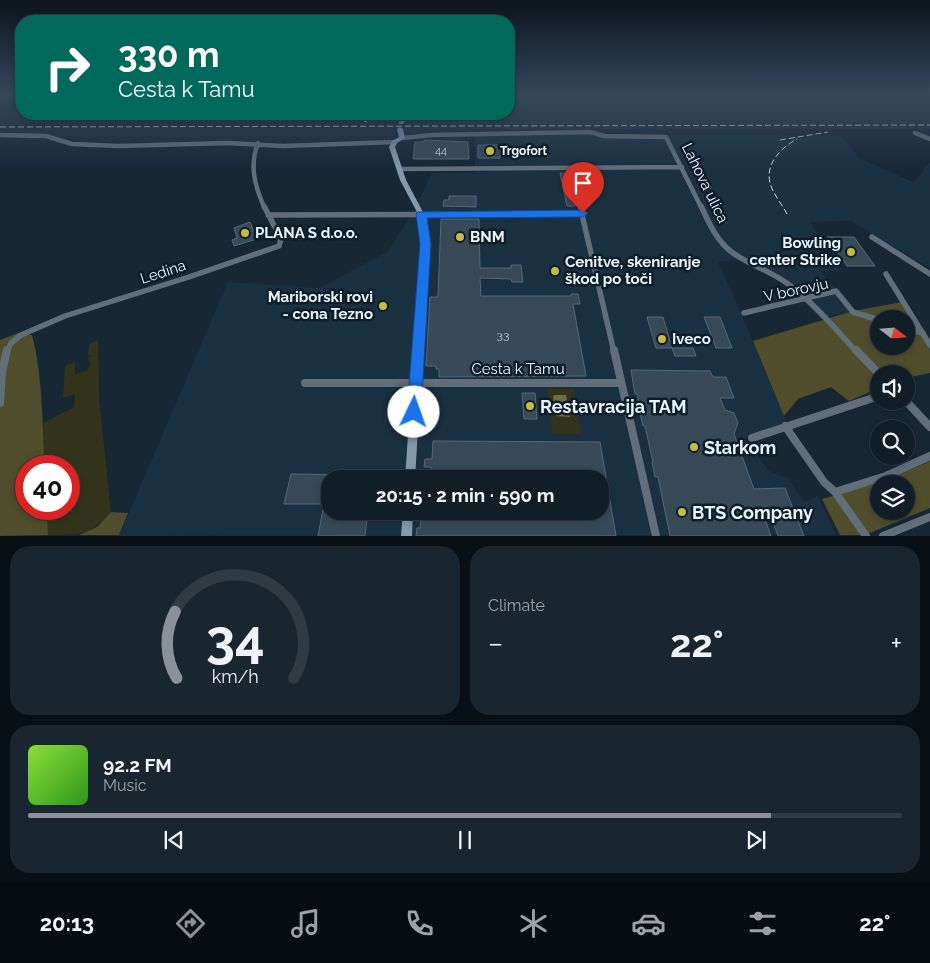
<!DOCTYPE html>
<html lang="en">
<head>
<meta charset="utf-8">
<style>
	:root { --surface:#111d27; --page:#1a262f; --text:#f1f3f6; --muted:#9ca2a7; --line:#303b44; --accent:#8c9099 }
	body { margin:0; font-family:Raleway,sans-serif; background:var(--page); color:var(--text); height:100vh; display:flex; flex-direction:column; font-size:19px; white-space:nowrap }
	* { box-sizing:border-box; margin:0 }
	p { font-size:16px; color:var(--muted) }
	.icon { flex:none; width:28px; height:28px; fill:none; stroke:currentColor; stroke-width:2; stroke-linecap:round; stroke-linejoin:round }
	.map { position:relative; height:536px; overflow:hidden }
	.side { display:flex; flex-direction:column; gap:10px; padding:10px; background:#091015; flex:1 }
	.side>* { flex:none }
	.hud { position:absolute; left:15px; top:15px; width:500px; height:105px; border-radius:20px; box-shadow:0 2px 8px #0003,0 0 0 1px var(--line); background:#00695c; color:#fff; overflow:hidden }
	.needle { width:32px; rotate:107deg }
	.fabs { position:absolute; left:870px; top:310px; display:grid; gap:10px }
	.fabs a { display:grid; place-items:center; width:45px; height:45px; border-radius:50%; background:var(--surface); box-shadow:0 2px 8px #0003,0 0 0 1px var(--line); font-size:25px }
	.speed { position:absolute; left:15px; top:455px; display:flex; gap:10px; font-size:25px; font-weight:700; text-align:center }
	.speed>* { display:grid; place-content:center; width:65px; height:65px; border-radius:50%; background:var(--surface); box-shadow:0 2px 8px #0003,0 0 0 1px var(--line); line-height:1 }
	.speed .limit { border:8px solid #d22; background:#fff; color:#111 }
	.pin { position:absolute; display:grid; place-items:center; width:42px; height:42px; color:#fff; margin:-51px -21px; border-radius:50% 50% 50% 0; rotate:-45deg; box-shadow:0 0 5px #0007 }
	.pin .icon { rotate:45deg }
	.me { position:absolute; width:55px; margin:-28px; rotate:3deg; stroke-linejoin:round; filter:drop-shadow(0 0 4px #0008) }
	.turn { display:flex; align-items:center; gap:18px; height:105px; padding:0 20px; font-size:22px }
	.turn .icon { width:65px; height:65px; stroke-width:2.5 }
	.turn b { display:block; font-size:35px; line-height:42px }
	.big { font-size:38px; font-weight:700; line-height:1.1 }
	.side .tile { flex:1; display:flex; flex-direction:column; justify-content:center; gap:8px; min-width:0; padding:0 18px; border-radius:20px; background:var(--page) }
	.side .dial { align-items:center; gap:0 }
	.dial svg { height:130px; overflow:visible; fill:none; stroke:var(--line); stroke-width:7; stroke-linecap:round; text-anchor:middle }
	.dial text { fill:var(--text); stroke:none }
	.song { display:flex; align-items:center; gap:15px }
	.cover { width:60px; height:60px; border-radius:8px; background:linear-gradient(135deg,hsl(90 70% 55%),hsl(110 70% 35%)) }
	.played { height:5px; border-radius:2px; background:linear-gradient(90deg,var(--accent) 85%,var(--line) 85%) }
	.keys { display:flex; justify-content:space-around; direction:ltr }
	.heat { display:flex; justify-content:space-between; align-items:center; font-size:28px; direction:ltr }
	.side .tiles { flex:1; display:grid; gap:10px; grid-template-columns:1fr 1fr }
	.tile:last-child { grid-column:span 2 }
	.trip { position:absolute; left:321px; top:470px; width:288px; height:50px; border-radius:20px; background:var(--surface); box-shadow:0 2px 8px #0003,0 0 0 1px var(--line); font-weight:700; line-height:50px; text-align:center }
	.menu { display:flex; height:80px; justify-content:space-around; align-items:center; background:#070c10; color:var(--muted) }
	.menu .icon { width:35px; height:35px }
	.menu .selected { color:var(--accent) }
	.menu b { font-size:22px; color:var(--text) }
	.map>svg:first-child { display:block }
	.built { fill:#1a3142; fill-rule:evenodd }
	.green { fill:#34331b }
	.forest { fill:#504e2c; fill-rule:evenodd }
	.water { fill:#6e6d4a }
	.building { fill:#384957; stroke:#576978 }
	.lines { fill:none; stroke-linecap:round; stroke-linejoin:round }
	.street-far2 { stroke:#626f7a; stroke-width:4.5 }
	.street-far1 { stroke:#626f7a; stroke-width:5.5 }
	.street { stroke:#626f7a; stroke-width:8 }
	.secondary { fill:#8599aa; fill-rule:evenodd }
	.rail { stroke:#d2dce6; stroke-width:1; stroke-dasharray:6 3; stroke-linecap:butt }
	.route { fill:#1a73e8; stroke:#114b97 }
	.poi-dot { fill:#c4bd3e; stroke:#0d1d2a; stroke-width:2 }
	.labels { text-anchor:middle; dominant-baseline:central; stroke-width:5; stroke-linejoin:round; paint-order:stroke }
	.far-number-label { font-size:11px; fill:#becad4 }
	.far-poi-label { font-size:12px; font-weight:bold; fill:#ebf5fe; stroke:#0d1d2a; text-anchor:start }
	.number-label { font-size:12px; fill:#becad4 }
	.street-label { font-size:15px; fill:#ebf5fe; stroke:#0d1d2a }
	.poi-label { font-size:15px; font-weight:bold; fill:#ebf5fe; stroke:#0d1d2a; text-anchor:start }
	.near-poi-label { font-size:18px; font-weight:bold; fill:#ebf5fe; stroke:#0d1d2a; text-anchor:start }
</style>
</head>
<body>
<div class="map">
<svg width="930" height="536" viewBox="0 0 930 536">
	<rect width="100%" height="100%" fill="#172734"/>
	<!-- built -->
	<path class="built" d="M509,94H930V129H405V123H429L475,117L473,114H509Z
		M592,133L593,137H661L675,134L842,136L859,158L913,182L921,174L925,166L930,163V268L851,221L810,222L840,270L821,271L853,311L820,319L789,286L740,260L718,262L739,308L784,416L785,422L745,439L769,471L788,478L804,502L818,496L836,535L119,536L228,282L320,288L388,251L413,212L432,173H475V135ZM330,479H600V511H330Z"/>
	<!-- green -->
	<path class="green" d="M98,340L99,398L111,512C88,536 81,535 48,535L47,509H69V466H45L43,423L74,407L75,394L63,398L65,366L75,362V374L87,370L91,363H89L88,358L91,356L88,355L89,344Z
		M547,388L574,389L581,434H552Z"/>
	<!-- forest -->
	<path class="forest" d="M902,302L930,348V373L906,378V374H879V388L849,401L831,387L798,399L784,416L753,341L853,311ZM879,319H906V346H879Z
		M18,333L32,335C43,377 42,423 45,466H26V509H47L48,535L0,536V340Z
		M930,461V508L865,535H840L822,499L887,480ZM879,484H906V511H879Z
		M111,512L128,513L119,535H79L97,527Z"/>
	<!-- water -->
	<path class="water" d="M555,395H566L570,417L556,416L553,396Z"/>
	<!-- building -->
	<path class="building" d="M424,140L468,142L469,159H413L415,142H424Z
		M478,145H501L502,156H500V158H478Z
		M560,173H569L575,206H567Z
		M449,196H476V207L443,206L444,200H449Z
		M441,219H479L480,268H511V265H521L523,282H512L511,279L480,278L481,296H571V294H578L580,304H573L586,376L439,377V369H436V366H426L430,297H438Z
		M250,222L257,239L234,246L232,240L237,238L234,228Z
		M827,237H854L875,266H847Z
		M647,317H663L672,348H656Z
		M704,317H720L732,348H716Z
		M672,348H693L696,356H675Z
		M631,370L710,371L713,377H726L734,398H720L725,410L734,413L738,423L734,434L754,489L785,488L804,536H778L767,506L761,508L771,536H670L658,477H655L652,462H653L645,426H643L640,413H642L637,394H635Z
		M522,393H535L537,419H524Z
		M433,441L600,442L616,536H416L417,528H420L421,516H429V511H600V479H431V467H424L425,459H432Z
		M291,474L367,475V479H330V511H368L365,536H318L324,504H284Z"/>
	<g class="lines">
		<!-- street-far2 -->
		<path class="street-far2" d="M915,133L930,139
			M0,135L46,136L72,144L119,146L228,143L283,146L394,142
			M402,138L432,135L590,132L604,136L666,137L701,207
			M258,143C249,166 255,186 264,207
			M399,169L682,167
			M572,169L581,207"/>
		<!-- street-far1 -->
		<path class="street-far1" d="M580,206L614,352
			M701,206C709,223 717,242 733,253C751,266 774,272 792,287C816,305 836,330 857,352
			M268,215L583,214
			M872,237L930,274
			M886,274L930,345
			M744,313L836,291L853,312L879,320
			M906,329L923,333
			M7,352L11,343L21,335L65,316L189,277L279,246L281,239L264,206"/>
		<!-- street -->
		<path class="street" d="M614,350L656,536
			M856,350L879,374
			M305,383H621
			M906,401L930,427
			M0,403L2,372L7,350
			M785,426L824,482L835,492L886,476L930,456
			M752,438L879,396
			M835,492L866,536
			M883,536L930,517"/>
		<!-- secondary -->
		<path class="secondary" d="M406,114H412L403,124H399V122Z
			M400,127L403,129L405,138L397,143L395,147L406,180L424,214L429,244L415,479H405L421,244L418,214L400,180L389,147L392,141L399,137L397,129Z
			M403,511H413L412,536H401Z"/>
		<!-- rail -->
		<path class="rail" d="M338,114L367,122
			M0,127L930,125
			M780,140L828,132
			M787,214C782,204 773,194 770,183C765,163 782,147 797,139"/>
	</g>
	<!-- sky -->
	<linearGradient id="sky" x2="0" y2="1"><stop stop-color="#0d151d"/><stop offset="0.56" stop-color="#36475c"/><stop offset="1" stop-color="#36475c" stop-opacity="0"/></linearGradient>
	<rect width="930" height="169" fill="url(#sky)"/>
	<!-- route -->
	<path class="route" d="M583,210L588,213L583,217L427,218L431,244L421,412L419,416L414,418L409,416L407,412L420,244L416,214L418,212Z"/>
	<!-- markers -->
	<g class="poi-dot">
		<circle cx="490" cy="151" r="5"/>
		<circle cx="245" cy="233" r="5"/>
		<circle cx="460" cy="237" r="5"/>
		<circle cx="851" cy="252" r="5"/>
		<circle cx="555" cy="271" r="5"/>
		<circle cx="383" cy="306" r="5"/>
		<circle cx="662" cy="339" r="5"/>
		<circle cx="530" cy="406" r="5"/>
		<circle cx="694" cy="447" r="5"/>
		<circle cx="682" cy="512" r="5"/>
	</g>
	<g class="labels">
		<!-- far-number labels -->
		<g class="far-number-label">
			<text x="441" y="150">44</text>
		</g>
		<!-- far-poi labels -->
		<g class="far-poi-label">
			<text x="500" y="151">Trgofort</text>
		</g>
		<!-- number labels -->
		<g class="number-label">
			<text x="503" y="335">33</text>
		</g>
		<!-- street labels -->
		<g class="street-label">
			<text transform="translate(705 183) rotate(64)">Lahova ulica</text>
			<text transform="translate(163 272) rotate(-18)">Ledina</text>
			<text transform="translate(796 290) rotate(-12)">V borovju</text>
			<text x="518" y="369">Cesta k Tamu</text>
		</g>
		<!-- poi labels -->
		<g class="poi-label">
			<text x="255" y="233">PLANA S d.o.o.</text>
			<text x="470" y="237">BNM</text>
			<text x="841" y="243" text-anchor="end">Bowling<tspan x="841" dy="17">center Strike</tspan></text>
			<text x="565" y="262">Cenitve, skeniranje<tspan x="565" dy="17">škod po toči</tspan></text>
			<text x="373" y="297" text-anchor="end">Mariborski rovi<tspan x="373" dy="17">- cona Tezno</tspan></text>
			<text x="672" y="339">Iveco</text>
		</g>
		<!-- near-poi labels -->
		<g class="near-poi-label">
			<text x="540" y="406">Restavracija TAM</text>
			<text x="704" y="447">Starkom</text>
			<text x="692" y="512">BTS Company</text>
		</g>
	</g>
</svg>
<div class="fabs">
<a><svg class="needle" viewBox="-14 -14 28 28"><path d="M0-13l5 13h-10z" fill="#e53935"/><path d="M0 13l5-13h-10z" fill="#9ca2a7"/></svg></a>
<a><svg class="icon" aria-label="sound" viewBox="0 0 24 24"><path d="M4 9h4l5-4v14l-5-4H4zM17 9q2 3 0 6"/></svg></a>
<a><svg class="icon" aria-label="search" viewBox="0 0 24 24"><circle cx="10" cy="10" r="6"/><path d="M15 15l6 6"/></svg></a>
<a><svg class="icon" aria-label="layers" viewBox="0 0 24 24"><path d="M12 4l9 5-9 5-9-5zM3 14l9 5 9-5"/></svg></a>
</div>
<div class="speed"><div class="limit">40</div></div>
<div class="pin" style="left:583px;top:213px;background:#d93025"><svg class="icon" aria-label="arrive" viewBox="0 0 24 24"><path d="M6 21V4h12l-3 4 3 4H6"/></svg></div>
<svg class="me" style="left:414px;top:412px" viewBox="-20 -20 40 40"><circle r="19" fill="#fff"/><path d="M0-13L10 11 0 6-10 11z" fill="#1a73e8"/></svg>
<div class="trip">20:15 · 2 min · 590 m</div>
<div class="hud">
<div class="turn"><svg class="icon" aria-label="right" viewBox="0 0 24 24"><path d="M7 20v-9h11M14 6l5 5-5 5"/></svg><div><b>330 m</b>Cesta k Tamu</div></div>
</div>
</div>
<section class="side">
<div class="tiles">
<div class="tile dial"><svg viewBox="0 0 100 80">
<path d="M14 69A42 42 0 1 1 86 69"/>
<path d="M14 69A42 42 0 0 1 13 28" stroke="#8c9099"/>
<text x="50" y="56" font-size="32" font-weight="700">34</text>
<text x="50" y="72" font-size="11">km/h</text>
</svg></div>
<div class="tile"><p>Climate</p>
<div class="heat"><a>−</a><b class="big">22°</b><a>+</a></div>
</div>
<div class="tile">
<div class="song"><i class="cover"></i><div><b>92.2 FM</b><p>Music</p></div></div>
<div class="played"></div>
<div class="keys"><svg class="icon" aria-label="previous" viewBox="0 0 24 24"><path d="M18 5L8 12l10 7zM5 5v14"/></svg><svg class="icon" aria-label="pause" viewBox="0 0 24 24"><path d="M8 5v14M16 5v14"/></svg><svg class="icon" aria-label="next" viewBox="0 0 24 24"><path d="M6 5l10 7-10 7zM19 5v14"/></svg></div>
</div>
</div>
</section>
<nav class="menu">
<b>20:13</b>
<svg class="icon selected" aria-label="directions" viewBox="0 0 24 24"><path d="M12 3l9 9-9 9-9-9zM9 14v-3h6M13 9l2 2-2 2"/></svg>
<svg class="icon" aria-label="music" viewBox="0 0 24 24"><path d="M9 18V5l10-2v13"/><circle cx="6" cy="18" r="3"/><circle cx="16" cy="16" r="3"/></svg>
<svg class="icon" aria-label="phone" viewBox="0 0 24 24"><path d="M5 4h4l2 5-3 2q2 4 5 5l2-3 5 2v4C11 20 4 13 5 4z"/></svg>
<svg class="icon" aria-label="climate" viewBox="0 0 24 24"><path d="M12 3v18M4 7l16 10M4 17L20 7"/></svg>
<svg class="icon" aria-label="car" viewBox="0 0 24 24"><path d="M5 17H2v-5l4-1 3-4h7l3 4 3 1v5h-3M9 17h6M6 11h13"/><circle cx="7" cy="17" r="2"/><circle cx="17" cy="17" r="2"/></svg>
<svg class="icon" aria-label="filters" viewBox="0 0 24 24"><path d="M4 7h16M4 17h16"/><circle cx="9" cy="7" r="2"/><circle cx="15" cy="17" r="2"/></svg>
<b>22°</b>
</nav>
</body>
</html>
